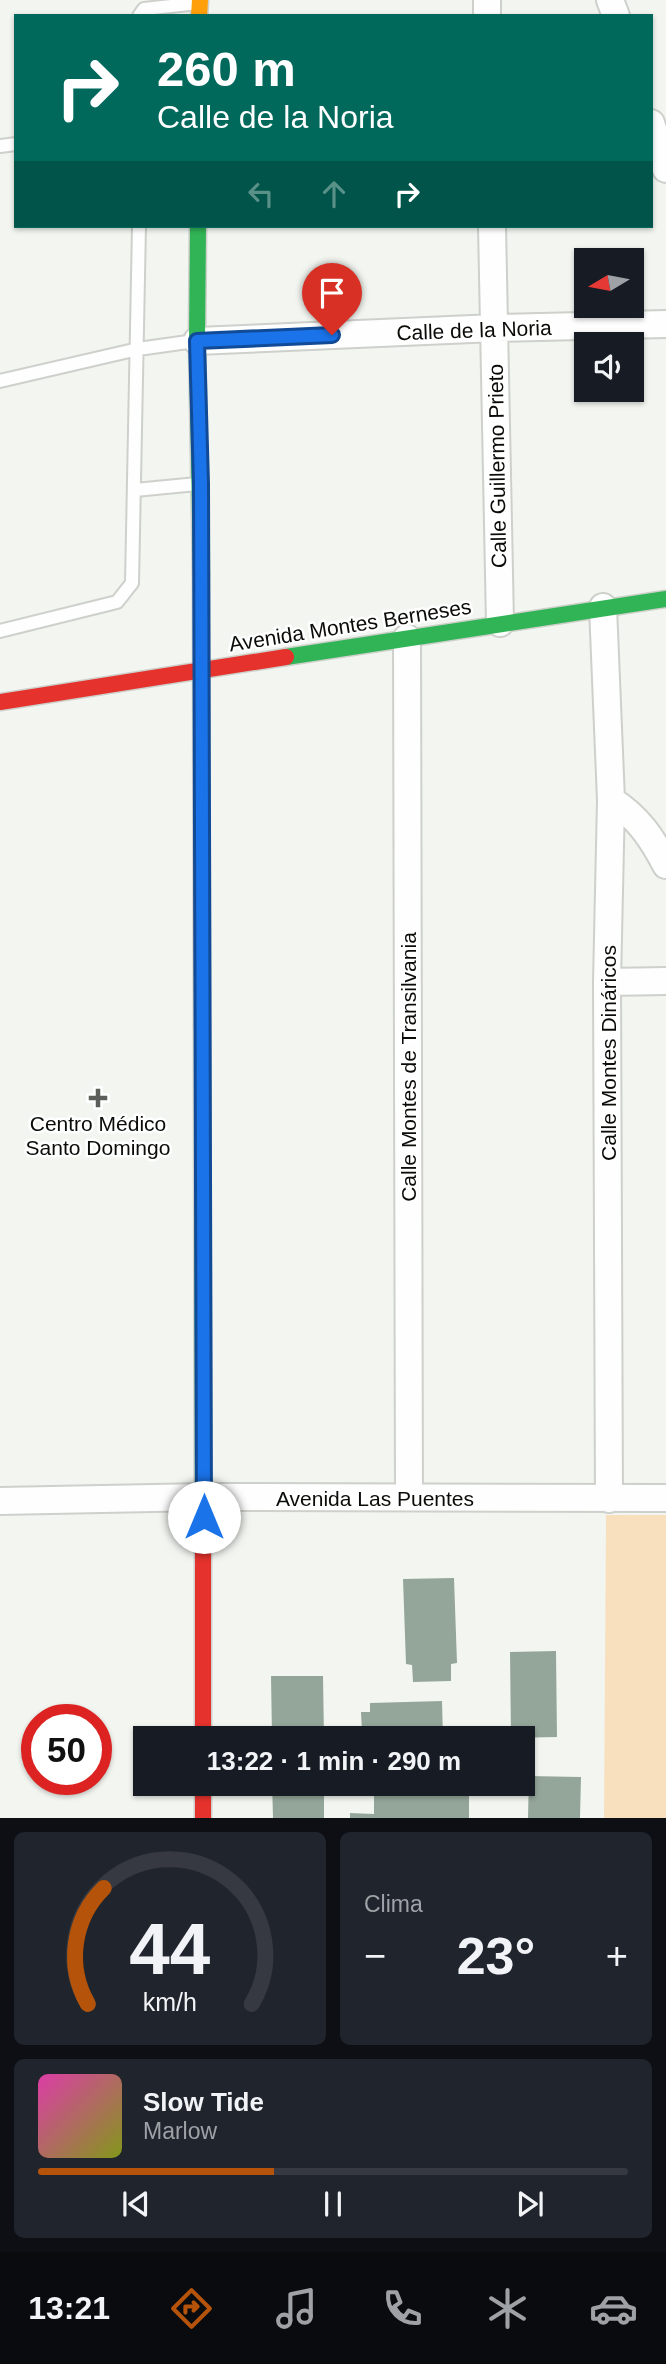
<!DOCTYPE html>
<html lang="es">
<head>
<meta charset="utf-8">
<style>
	:root { --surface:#171b24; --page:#20242c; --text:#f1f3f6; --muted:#9ea1a6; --line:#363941; --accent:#b45309 }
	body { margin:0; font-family:Arial,sans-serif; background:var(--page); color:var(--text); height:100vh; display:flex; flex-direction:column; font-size:26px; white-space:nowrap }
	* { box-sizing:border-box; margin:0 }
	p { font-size:23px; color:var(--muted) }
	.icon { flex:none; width:38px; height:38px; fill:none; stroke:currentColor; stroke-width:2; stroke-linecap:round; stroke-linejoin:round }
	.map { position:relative; height:1818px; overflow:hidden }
	.panel { display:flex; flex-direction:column; gap:14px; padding:14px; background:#0d0f14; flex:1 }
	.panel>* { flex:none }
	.top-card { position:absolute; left:14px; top:14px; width:639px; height:214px; border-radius:0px; box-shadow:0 2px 5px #0004; background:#00695c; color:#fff; overflow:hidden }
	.needle { width:46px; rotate:260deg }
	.controls { position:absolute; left:574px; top:248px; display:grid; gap:14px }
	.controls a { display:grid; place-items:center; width:70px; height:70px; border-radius:0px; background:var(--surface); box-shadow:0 2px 5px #0004; font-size:35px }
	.speed { position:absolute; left:21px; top:1704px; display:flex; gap:14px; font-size:35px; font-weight:700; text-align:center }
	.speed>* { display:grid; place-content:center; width:91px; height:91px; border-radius:50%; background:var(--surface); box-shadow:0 2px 5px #0004; line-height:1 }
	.speed .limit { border:10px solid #d22; background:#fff; color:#111 }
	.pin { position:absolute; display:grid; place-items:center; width:60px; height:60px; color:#fff; margin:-72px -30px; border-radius:50% 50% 50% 0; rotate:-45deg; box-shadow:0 0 7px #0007 }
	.pin .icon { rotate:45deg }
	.me { position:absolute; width:77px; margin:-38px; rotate:0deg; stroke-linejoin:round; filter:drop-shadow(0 0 5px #0008) }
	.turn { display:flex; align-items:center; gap:24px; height:147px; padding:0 28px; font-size:32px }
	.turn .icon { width:91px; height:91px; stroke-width:2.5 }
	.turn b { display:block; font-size:49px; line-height:60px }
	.lanes { display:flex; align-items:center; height:66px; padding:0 28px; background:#0003; justify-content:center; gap:35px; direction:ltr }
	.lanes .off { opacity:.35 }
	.big { font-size:52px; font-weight:700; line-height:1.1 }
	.panel .widget { flex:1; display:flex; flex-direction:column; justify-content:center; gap:10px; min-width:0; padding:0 24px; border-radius:10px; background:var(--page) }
	.panel .dial { align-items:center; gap:0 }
	.dial svg { height:182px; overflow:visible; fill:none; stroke:var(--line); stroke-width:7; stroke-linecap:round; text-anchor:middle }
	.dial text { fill:var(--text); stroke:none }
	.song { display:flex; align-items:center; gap:21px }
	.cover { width:84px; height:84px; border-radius:10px; background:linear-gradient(135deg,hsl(320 70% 55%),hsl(70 70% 35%)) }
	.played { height:7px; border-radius:4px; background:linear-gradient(90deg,var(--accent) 40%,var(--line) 40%) }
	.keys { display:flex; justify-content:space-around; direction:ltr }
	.heat { display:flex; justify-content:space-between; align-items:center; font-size:38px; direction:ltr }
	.panel .tiles { flex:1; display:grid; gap:14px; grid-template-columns:1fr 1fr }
	.widget:last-child { grid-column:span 2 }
	.trip { position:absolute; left:133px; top:1726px; width:402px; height:70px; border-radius:0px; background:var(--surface); box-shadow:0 2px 5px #0004; font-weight:700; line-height:70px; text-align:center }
	.tab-bar { display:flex; height:112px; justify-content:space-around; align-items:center; background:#090b0e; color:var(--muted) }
	.tab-bar .icon { width:49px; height:49px }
	.tab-bar .selected { color:var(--accent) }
	.tab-bar b { font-size:32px; color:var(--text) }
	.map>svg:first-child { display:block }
	.green { fill:#f8e0be }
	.building { fill:#94a699 }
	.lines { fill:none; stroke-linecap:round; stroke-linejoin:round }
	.lane-casing { stroke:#ced0cb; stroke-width:16 }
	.street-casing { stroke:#ced0cb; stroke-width:30 }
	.fast-casing { stroke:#ced0cb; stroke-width:19 }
	.slow-casing { stroke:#ced0cb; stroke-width:19 }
	.jam-casing { stroke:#ced0cb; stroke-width:19 }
	.lane { stroke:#fdfefd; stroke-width:12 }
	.street { stroke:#fdfefd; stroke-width:26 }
	.fast { stroke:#30b455; stroke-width:16 }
	.slow { stroke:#ff9f0a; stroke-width:16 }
	.jam { stroke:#e5322d; stroke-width:16 }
	.route-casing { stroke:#114b97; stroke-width:18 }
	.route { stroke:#1a73e8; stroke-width:12 }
	.poi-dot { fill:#5c5e59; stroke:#fff; stroke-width:2.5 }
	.labels { text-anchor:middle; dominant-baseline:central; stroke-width:5; stroke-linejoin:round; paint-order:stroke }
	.street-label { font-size:21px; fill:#0a0c08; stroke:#fff }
	.poi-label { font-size:21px; fill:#0a0c08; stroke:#fff }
</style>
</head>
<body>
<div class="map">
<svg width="666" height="1818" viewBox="0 0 666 1818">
	<rect width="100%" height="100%" fill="#f3f6f0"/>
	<!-- green -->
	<path class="green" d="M606,1515H666V1818H604Z"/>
	<!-- building -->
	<path class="building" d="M454,1578L457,1663L451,1664V1681L413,1682L412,1665L406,1664L403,1579Z
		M556,1651L557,1737L511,1738L510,1652Z
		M271,1676H323L324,1738H272Z
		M442,1701L443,1738H370V1732H362L361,1712H370V1703Z
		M529,1776L581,1777L580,1818H528Z
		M272,1783H324V1818H273Z
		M374,1783H469V1818H350V1813L374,1814Z"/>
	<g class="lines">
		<!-- lane casing -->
		<g class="lane-casing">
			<path id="lane" d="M139,16L144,9L198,3
				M0,146L16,144
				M0,381L138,349L195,341
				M135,490L197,484
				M0,631L117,602L132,583L139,226"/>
		</g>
		<!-- street casing -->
		<g class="street-casing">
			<path id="street" d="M487,0V16
				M610,0L616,16
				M651,123L666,169
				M492,226L500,623
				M197,341L495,328L666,324
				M603,607L611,800L607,982L609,1499
				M407,638L409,1497
				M611,800C638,817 652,838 666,865
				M607,982L666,981
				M0,1501L204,1497L666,1498"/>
		</g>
		<!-- fast casing -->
		<g class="fast-casing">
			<path id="fast" d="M198,226L197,341L201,574
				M286,657L666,599
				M202,1027L203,1552"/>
		</g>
		<!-- slow casing -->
		<g class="slow-casing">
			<path id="slow" d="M199,16L200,0"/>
		</g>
		<!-- jam casing -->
		<g class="jam-casing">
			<path id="jam" d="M201,574L202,1027
				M0,702L286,657
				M203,1552V1738
				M203,1783V1818"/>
		</g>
		<!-- lane -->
		<use href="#lane" class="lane"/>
		<!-- street -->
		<use href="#street" class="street"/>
		<!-- fast -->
		<use href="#fast" class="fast"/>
		<!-- slow -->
		<use href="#slow" class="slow"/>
		<!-- jam -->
		<use href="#jam" class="jam"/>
	</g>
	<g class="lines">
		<!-- route casing -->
		<g class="route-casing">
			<path id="route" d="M204,1517L201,484L197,341L332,335"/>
		</g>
		<!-- route -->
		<use href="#route" class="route"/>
	</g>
	<!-- markers -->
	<path class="poi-dot" d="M94.5 1087.5h7v7h7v7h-7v7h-7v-7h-7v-7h7z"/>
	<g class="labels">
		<!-- street labels -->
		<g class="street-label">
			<text transform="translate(474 330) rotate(-2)">Calle de la Noria</text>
			<text transform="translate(497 466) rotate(-91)">Calle Guillermo Prieto</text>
			<text transform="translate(350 625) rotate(-9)">Avenida Montes Berneses</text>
			<text transform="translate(608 1053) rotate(-90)">Calle Montes Dináricos</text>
			<text transform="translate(408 1067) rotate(-90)">Calle Montes de Transilvania</text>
			<text x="375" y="1498">Avenida Las Puentes</text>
		</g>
		<!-- poi labels -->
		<g class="poi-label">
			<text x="98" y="1123">Centro Médico<tspan x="98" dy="24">Santo Domingo</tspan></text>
		</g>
	</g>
</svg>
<div class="controls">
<a><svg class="needle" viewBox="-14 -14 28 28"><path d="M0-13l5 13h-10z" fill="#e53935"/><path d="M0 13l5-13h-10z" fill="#9ea1a6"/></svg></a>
<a><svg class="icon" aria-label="sound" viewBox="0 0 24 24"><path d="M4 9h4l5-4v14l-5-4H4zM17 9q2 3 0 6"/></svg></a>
</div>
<div class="speed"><div class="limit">50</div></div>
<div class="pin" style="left:332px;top:335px;background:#d93025"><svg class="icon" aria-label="arrive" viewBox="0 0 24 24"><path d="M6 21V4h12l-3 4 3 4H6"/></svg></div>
<svg class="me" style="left:204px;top:1517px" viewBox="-20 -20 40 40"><circle r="19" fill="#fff"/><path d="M0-13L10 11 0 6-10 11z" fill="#1a73e8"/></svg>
<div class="trip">13:22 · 1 min · 290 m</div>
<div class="top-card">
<div class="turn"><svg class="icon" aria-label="right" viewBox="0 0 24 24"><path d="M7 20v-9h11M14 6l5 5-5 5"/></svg><div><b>260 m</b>Calle de la Noria</div></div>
<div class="lanes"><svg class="icon off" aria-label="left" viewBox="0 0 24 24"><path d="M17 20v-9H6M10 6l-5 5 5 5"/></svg><svg class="icon off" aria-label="ahead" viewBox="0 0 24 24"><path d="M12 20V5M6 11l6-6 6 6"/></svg><svg class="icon" aria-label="right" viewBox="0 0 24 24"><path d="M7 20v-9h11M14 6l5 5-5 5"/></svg></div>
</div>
</div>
<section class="panel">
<div class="tiles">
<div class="widget dial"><svg viewBox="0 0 100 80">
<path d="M14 69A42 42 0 1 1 86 69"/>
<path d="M14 69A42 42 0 0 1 21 18" stroke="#b45309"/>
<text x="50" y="56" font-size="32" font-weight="700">44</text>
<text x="50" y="72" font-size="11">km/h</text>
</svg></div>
<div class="widget"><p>Clima</p>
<div class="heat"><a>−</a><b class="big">23°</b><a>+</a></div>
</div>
<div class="widget">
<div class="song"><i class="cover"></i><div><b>Slow Tide</b><p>Marlow</p></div></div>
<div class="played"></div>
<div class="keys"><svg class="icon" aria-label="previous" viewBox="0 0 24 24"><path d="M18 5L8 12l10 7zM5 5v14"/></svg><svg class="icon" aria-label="pause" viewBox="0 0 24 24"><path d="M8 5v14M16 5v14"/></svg><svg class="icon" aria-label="next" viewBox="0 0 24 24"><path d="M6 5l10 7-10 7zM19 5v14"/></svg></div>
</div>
</div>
</section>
<nav class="tab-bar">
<b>13:21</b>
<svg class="icon selected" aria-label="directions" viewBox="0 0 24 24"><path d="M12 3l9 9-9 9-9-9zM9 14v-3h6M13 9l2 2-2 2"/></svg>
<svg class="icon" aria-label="music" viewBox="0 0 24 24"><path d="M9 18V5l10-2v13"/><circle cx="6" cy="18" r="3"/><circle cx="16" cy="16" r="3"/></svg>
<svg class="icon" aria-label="phone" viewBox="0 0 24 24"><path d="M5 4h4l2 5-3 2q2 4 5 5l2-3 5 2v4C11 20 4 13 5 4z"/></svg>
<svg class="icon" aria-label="climate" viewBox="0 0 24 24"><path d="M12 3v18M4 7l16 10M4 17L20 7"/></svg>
<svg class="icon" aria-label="car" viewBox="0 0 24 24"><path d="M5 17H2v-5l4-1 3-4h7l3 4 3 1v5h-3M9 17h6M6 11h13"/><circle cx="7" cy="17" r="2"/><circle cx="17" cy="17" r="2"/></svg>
</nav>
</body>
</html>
